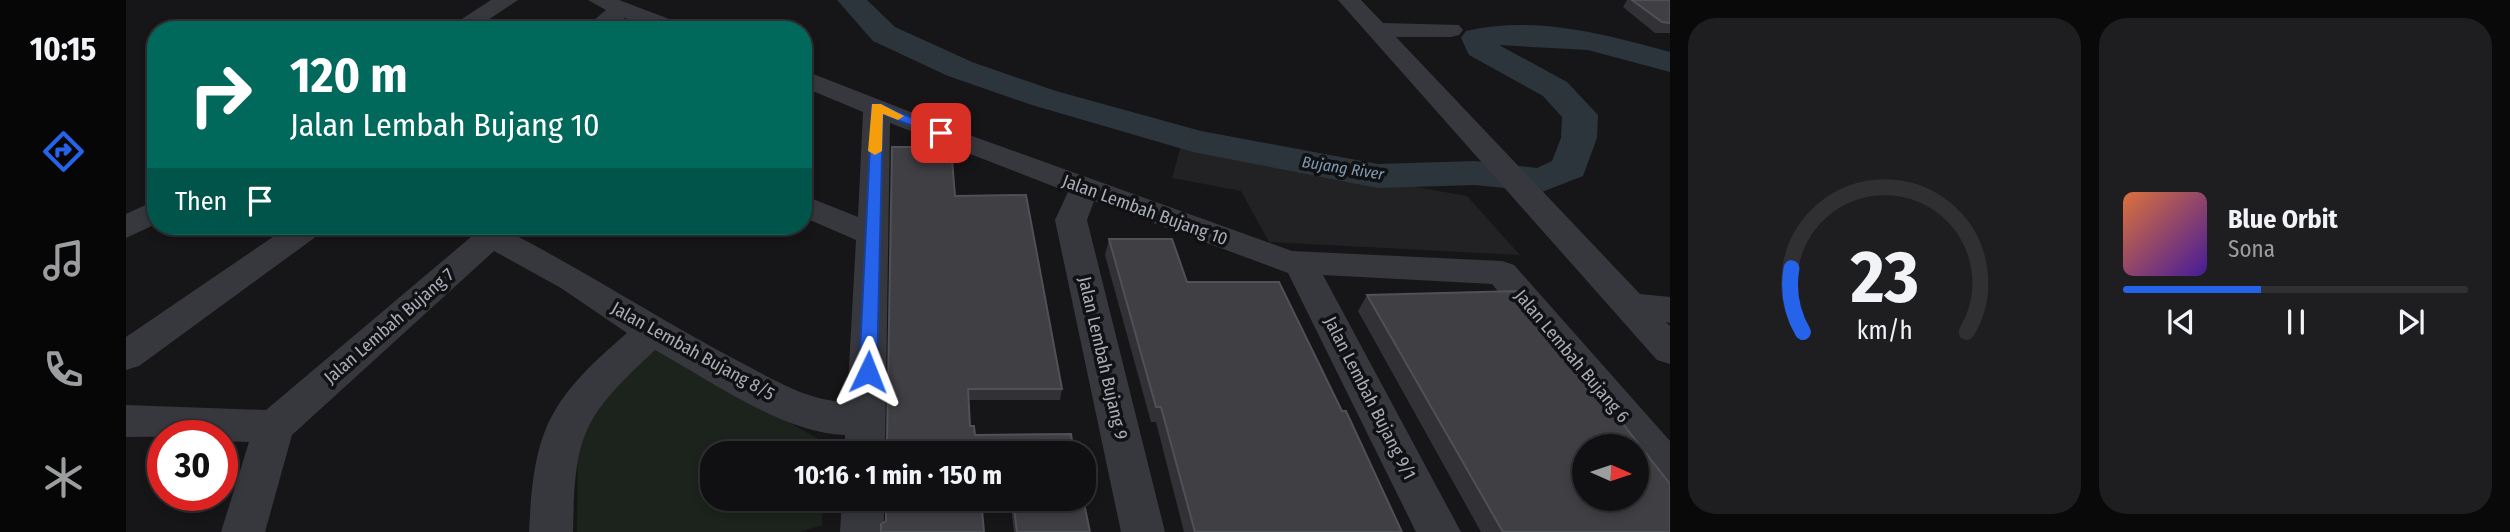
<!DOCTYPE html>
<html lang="en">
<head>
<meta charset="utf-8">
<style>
	:root { --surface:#101012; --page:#1e1e20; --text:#f1f3f6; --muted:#9c9d9f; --line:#303032; --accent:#2563eb }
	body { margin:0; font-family:"Fira Sans Condensed",sans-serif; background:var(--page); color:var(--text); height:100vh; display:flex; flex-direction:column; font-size:26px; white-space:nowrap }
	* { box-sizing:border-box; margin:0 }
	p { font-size:23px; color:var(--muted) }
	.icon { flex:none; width:38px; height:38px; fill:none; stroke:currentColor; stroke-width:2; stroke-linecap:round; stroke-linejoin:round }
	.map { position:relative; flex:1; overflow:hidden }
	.sheet { display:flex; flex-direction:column; gap:18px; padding:18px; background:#09090a; width:840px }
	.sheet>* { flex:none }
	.banner { position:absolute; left:21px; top:21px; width:665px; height:214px; border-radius:28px; box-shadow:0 4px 10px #0003,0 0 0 2px var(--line); background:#00695c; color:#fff; overflow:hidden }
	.needle { width:46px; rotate:93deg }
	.controls { position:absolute; left:1446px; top:434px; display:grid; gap:14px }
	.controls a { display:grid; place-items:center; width:77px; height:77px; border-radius:50%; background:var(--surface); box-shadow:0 4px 10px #0003,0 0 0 2px var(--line); font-size:35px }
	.speed { position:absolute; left:21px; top:420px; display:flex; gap:14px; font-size:35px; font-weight:700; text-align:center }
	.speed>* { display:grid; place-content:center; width:91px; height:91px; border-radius:50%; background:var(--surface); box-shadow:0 4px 10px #0003,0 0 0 2px var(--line); line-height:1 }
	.speed .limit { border:10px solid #d22; background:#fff; color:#111 }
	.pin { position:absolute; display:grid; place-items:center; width:60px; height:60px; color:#fff; margin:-30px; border-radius:14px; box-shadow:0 4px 10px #0006 }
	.me { position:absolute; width:77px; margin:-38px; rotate:2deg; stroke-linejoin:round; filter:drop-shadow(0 0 5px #0008) }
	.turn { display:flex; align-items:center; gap:24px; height:147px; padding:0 28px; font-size:32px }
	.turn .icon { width:91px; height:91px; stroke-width:2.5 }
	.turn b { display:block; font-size:49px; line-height:60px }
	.then { display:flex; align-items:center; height:66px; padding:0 28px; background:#0003; gap:14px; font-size:26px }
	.sheet .card { flex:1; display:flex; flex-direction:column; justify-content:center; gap:10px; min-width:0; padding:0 24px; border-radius:28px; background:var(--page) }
	.sheet .dial { align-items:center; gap:0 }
	.dial svg { height:182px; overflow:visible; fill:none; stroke:var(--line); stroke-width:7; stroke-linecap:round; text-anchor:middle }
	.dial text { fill:var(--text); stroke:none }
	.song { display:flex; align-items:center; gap:21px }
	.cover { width:84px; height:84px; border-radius:10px; background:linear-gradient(135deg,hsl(20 70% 55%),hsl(260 70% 35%)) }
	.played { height:7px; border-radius:4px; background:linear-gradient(90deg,var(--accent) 40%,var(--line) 40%) }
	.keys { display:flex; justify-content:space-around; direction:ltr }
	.sheet .tiles { flex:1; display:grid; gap:18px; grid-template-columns:repeat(2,1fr) }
	.trip { position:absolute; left:574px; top:441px; width:396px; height:70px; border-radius:28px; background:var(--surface); box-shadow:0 4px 10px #0003,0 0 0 2px var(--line); font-weight:700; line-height:70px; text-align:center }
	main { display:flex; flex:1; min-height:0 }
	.menu { display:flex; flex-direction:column; width:126px; justify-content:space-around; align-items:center; background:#060607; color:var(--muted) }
	.menu .icon { width:49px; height:49px }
	.menu .current { color:var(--accent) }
	.menu b { font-size:32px; color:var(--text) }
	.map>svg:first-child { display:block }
	.built { fill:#222225 }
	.green { fill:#1c231d }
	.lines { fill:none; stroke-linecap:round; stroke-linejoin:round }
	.river { fill:#2c353c; fill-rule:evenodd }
	.minor { fill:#37383d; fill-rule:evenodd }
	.wall { fill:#323236 }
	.building { fill:#3f3f44; stroke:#4f5156; stroke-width:2; fill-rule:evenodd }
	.route { fill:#2563eb; stroke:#184099; stroke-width:2 }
	.slow { fill:#f59e0b }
	.labels { text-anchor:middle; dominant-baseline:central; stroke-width:7; stroke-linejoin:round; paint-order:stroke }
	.far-water-label { font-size:16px; font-style:italic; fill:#7f9bb3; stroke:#111113 }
	.street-label { font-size:18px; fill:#a8adb8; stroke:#111113 }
</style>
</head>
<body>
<main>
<nav class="menu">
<b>10:15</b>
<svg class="icon current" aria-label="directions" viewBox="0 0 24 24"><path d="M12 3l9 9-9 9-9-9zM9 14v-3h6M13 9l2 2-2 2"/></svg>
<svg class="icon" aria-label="music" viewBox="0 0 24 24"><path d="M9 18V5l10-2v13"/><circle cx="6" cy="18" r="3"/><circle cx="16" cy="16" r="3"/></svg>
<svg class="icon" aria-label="phone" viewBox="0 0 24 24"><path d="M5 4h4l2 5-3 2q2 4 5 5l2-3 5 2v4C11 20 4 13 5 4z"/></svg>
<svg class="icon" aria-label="climate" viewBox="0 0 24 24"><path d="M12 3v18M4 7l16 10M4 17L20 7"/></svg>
</nav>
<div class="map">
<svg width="1544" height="532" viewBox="0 0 1544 532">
	<rect width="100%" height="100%" fill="#161618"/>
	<!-- built -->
	<path class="built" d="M1055,146L1341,196L1394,255L1143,242L1115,191L1046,178Z"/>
	<!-- green -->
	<path class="green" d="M531,346L699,443L698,453H586V499H697L696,525L673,532H451L452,418Z"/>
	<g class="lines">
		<!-- river -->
		<path class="river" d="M711,0H741L769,27L846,62L930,91L1075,131L1252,164L1349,161L1411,168L1426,161L1435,138L1436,117L1417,96L1343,55L1335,38L1340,31C1408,15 1479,34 1544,52V72L1462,50L1373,45L1441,82L1472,115L1471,138L1457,176L1416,192L1349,185L1252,188L1067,152L906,105L822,76L747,41Z"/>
		<!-- minor -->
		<path class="minor" d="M365,0H392L347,30H319Z
			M462,0H493L559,25L562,30H530L499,18L482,30H456L480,10Z
			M1212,0H1235L1257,23L1333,25L1337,30L1333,35L1325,37H1270L1514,294L1544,297V323L1540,322L1544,326V364L1531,360Z
			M677,70L846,136L1166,251L1376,261L1388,265L1544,441V488C1525,481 1510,467 1510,446H1499L1366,284L1197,275L1335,532H1290L1162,273L968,201L961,220L1039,532H995L929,220L942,192L764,123L759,453H719V435C656,433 584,380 529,350C456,418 449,433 447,532H403C408,429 422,401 501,333L435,288L368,251L166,435L139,532H95L123,442L96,441V436L0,437V405L140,410L358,226H393L387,234C464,274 536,321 612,361C647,379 681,401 721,402L730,240L677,217V195L732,217L737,112L677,87Z
			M30,200V224L0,238V214Z
			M163,226H200L195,233L13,366L0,370V337Z
			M716,499H758V532H714Z"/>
	</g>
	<!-- wall -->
	<path class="wall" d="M1501,0H1544V33H1529L1497,7Z
		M829,196L936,389L934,400H843L844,426L761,442Z
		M983,239L1061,282L1216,411L1276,532H1058L1030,422H1025L979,255Z
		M1241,295L1544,532H1355L1232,311Z
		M957,498L964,532H888L884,499Z"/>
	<!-- building -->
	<path class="building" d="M1506,0H1544V23L1536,22Z
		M766,147H825L829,196L900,195L936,389H842L844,426H848L849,435L945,434L948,453H756V448L761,442Z
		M983,239H1046L1061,282H1153L1216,411H1220L1276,532H1069L1035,407H1030Z
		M1393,291L1544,484V532H1377L1241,295ZM1458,446H1510V499H1458Z
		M957,498L964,532H891L887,499Z
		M760,499H855L858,532H755V524L760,521Z"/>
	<!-- route -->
	<path class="route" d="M746,104H755L821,133L810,136L757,114L751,372L742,379L733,372Z"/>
	<!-- slow -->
	<path class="slow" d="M746,104H755L778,116L772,120L757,114L756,151L749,155L742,151Z"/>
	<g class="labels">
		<!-- far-water labels -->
		<g class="far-water-label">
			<text transform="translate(1217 168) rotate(9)">Bujang River</text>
		</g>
		<!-- street labels -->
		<g class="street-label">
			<text transform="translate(1019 210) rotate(20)">Jalan Lembah Bujang 10</text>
			<text transform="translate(263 326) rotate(-41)">Jalan Lembah Bujang 7</text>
			<text transform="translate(567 351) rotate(29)">Jalan Lembah Bujang 8/5</text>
			<text transform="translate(1446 356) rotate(50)">Jalan Lembah Bujang 6</text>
			<text transform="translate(977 358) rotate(77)">Jalan Lembah Bujang 9</text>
			<text transform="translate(1244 398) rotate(63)">Jalan Lembah Bujang 9/1</text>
		</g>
	</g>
</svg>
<div class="controls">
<a><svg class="needle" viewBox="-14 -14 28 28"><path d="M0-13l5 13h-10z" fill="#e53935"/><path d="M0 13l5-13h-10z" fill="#9c9d9f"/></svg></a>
</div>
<div class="speed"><div class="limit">30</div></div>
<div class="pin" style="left:815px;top:133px;background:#d93025"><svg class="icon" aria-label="arrive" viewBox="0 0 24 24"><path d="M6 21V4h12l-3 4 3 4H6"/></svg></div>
<svg class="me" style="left:742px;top:372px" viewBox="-20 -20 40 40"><path d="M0-17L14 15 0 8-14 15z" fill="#2563eb" stroke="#fff" stroke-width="4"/></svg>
<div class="trip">10:16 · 1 min · 150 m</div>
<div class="banner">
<div class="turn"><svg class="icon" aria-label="right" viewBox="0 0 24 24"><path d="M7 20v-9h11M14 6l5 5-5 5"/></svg><div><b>120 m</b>Jalan Lembah Bujang 10</div></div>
<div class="then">Then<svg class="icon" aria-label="arrive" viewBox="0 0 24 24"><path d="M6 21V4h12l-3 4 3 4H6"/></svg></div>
</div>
</div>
<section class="sheet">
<div class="tiles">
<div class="card dial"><svg viewBox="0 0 100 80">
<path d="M14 69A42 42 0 1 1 86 69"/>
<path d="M14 69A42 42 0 0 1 9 41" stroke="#2563eb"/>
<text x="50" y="56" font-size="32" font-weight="700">23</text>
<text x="50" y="72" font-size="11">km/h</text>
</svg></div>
<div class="card">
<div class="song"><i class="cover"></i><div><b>Blue Orbit</b><p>Sona</p></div></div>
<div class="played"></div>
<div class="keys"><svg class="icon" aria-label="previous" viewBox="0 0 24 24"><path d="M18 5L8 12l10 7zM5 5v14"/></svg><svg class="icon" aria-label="pause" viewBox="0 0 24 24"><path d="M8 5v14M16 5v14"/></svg><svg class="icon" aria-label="next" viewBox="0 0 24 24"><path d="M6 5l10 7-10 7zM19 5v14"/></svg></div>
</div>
</div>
</section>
</main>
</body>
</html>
